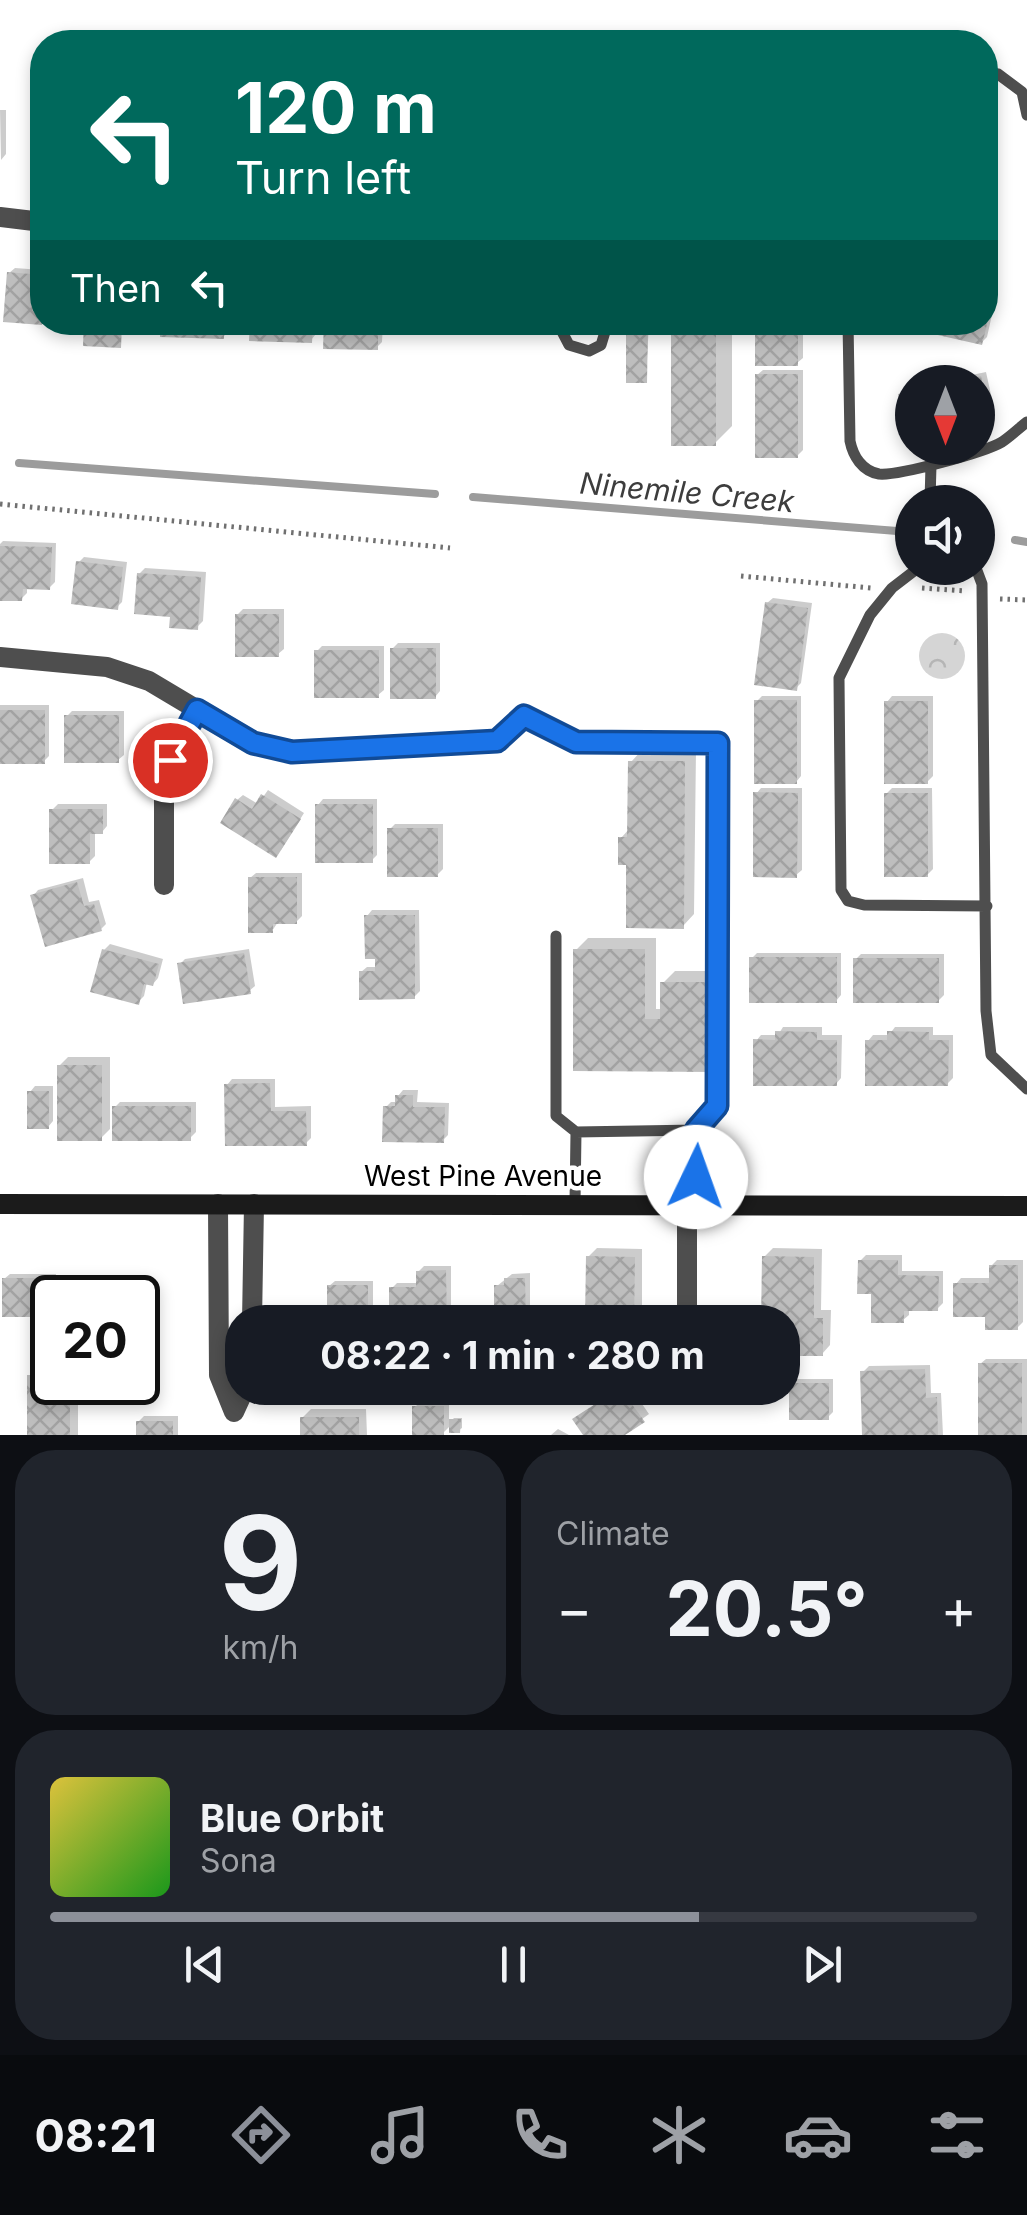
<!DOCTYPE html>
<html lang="en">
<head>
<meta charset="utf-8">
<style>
	:root { --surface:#171b24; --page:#20242c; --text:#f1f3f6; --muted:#9ea1a6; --line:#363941; --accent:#8c9099 }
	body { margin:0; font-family:Inter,sans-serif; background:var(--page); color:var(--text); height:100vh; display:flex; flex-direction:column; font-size:38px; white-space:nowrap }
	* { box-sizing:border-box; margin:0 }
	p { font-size:32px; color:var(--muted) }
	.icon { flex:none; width:55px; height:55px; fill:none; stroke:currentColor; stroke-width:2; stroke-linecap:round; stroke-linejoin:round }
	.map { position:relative; height:1435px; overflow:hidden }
	.details { display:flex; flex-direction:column; gap:15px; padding:15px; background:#0d0f14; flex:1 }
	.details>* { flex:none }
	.banner { position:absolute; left:30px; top:30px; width:968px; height:305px; border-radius:40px; box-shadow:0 5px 15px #0003; background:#00695c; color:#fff; overflow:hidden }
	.needle { width:65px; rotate:180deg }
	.controls { position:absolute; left:895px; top:365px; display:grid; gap:20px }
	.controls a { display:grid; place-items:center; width:100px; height:100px; border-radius:50%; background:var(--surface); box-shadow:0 5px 15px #0003; font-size:50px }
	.speed { position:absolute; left:30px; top:1275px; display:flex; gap:20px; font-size:50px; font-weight:700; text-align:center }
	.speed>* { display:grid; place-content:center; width:130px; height:130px; border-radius:50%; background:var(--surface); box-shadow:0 5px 15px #0003; line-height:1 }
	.speed .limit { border:5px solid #111; border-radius:15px; background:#fff; color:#111 }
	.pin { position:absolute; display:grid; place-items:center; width:85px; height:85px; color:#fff; margin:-42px; border:5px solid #fff; border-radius:50%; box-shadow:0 2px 10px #0007 }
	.me { position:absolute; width:110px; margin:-55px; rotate:3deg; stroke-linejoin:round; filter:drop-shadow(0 0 8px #0008) }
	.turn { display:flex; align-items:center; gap:35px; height:210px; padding:0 40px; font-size:45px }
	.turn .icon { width:130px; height:130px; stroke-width:2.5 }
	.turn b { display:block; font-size:70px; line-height:85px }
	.then { display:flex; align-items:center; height:95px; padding:0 40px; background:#0003; gap:20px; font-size:38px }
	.big { font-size:75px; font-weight:700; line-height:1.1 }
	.details .tile { flex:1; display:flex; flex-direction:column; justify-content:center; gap:15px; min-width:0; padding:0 35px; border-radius:40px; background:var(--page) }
	.details .dial { align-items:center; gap:0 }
	.dial b { font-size:130px; line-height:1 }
	.song { display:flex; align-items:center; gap:30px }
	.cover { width:120px; height:120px; border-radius:15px; background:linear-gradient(135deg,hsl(50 70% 55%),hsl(120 70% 35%)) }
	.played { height:10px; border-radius:5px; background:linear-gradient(90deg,var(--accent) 70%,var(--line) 70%) }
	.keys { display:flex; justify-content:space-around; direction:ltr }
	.heat { display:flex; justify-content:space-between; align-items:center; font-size:55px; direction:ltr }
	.details .tiles { flex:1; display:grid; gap:15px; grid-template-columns:1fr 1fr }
	.tile:last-child { grid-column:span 2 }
	.trip { position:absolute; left:225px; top:1305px; width:575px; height:100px; border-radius:40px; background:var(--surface); box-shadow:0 5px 15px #0003; font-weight:700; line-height:100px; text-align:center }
	.dock { display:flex; height:160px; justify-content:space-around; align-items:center; background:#090b0e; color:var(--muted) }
	.dock .icon { width:70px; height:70px }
	.dock .active { color:var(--accent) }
	.dock b { font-size:45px; color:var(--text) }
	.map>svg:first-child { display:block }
	.forest { fill:url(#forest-crowns) }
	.shadow { fill:#0003 }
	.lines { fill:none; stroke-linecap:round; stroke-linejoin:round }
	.stream { stroke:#9c9c9c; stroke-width:8 }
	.building { fill:url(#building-cross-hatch) }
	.path { stroke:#707070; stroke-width:5; stroke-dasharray:2.5 5; stroke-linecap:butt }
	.lane { stroke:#4e4e4e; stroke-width:11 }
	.street { stroke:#4e4e4e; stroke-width:20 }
	.secondary { stroke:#1b1b1b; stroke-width:20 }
	.route-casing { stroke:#114b97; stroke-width:25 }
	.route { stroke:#1a73e8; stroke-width:18 }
	.labels { text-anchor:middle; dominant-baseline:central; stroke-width:9; stroke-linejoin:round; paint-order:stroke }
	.street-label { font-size:28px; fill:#000; stroke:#fff }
	.water-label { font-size:30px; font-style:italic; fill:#3d3d3d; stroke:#fff }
</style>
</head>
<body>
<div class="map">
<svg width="1027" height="1435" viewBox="0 0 1027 1435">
	<defs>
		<pattern id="forest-crowns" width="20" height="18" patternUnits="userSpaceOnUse" patternTransform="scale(2.5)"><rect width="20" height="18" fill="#d5d5d5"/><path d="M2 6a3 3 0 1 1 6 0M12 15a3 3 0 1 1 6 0" fill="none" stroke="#b5b5b5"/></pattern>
		<pattern id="building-cross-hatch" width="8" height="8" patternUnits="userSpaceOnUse" patternTransform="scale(2.5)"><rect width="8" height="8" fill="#bebebe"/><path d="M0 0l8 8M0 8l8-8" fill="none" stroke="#a2a2a2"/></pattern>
	</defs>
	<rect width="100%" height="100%" fill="#fff"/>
	<!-- forest -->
	<path class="forest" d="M919 656a23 23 0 1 1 46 0a23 23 0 1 1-46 0Z"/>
	<!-- shadow -->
	<path class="shadow" d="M985,108L998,110L992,151L986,156Z
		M0,110H6V154L1,160Z
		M990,191L998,231L985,238V192Z
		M15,268L42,270V322L58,324L5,320L9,273Z
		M985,295L996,297L987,337L981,343Z
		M163,322H232V328L223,337Z
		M252,322H317L316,334L311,340Z
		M326,322H383L382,342L377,347Z
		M629,322H649L646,380Z
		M673,322H732V426L715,443Z
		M757,322H803V358L797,363Z
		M763,370H803V450L797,456L757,375Z
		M986,372L995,413L989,419L978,421V382H938Z
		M3,541L56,543L55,582L49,588L27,587V593L21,599H0V544Z
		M84,557L127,562L122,602L117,607L78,563Z
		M145,568L206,572L203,621L197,627L172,614L139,574Z
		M773,598L812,603L801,683L796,688L767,603Z
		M243,609H284V649L278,654L237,615Z
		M398,643H440V691L435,697L392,649Z
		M322,646H384V690L378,695L317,651Z
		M762,696H801V776L796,782L757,701Z
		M892,696H933V776L927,782L887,702Z
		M0,705H49V756L44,761H0Z
		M72,711H124V755L118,760L67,716Z
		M642,750H696L694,914L683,926L629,862L621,838L630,828L631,762Z
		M761,788H802V870L796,875L756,794Z
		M892,788H932L933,869L927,875L886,794Z
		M268,790L304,813L281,850L237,800L243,795L258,804Z
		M323,799H377V855L372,860L318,805Z
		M58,804H107V826L102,832H95V856L89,862L52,810Z
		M395,824H443V869L437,875L390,829Z
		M256,873H302V916L296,922H278L272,931L250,878Z
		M83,878L89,902L99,900L106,924L101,929L33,896L38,890Z
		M372,910H419L420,991L414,997L361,972L367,967H377L367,916Z
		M588,938H656V1009H663V983L675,971H725V1058L713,1070L575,1069L576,950Z
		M110,944L163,959L158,978L153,984L147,982L144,996L138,1002L104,950Z
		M249,949L255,986L249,991L180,964L185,959Z
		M757,953H841V995L836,1001L752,958Z
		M861,954H944V995L938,1001L856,959Z
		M783,1027H822V1035H842L841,1078L836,1084L756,1041L761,1035H778Z
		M895,1027H933V1035H953V1078L947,1084L868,1041L873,1035H889Z
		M68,1057H110V1129L101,1138L59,1066Z
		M232,1079H275V1107L311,1106V1138L306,1143L227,1085Z
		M35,1086H53V1121L48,1127L30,1092Z
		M403,1090H418L417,1102L449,1103L448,1135L443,1140L386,1107L391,1102H397L398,1096Z
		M120,1102H196V1132L190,1138L115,1107Z
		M597,1248L642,1249V1322H587L588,1257Z
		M773,1248L822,1249L821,1310H831L830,1345L822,1354L782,1322H764V1257Z
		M866,1255H902V1271H943V1303L937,1309H909V1315L903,1320L874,1292L860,1261Z
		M997,1260H1023V1322L1017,1328L988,1315L956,1284L961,1278H991V1266Z
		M424,1266H451V1319L448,1322H392V1288L397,1283H418V1272Z
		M530,1273V1321L497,1322V1286L512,1274Z
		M10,1274H56L52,1313L4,1279Z
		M119,1277H147V1320L141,1325H138V1298L113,1283Z
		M335,1281H373V1322H329V1286Z
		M138,1349H149V1376L144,1382H138Z
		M986,1359H1027V1435H980V1364Z
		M930,1365L931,1393H941L943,1435H865L863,1372L869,1366Z
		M38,1368H52V1382H78V1435H30V1376Z
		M797,1379H833V1412L828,1417L792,1384Z
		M621,1388H631L649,1414L620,1435H586L581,1414Z
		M420,1402H449V1423L454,1418H462V1428L459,1430L452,1424L443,1433L414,1408Z
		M311,1409H366L367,1435H303L302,1418Z
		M144,1416H178V1435H138V1422Z
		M558,1429L569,1435H551Z"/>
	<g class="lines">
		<!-- stream -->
		<path class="stream" d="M19,463L435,494
			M473,497L897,531
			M1015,540L1027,542"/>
	</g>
	<!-- building -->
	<path class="building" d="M985,113L994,114L987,160H985Z
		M34,114H42V150H34Z
		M985,205L994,239L985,241Z
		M7,272L42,275V325L3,322Z
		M985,301L992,303L982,345L898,326L899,322H985Z
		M84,322H122L121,348L83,346Z
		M160,322H224V339L160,337Z
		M250,322H313L312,343L249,341Z
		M324,322H378V350L323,349Z
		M626,322H648L647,383H626Z
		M671,322H716V446H671Z
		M755,322H798V366H755Z
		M755,374H798V458H755Z
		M981,376L990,421L978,424V382L960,381Z
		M912,391V437L908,439L898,394Z
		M0,546L52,547L50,590L23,589L22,601H0Z
		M76,561L123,567L118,610L71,604Z
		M137,573L201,577L198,630L169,628L170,617L134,614Z
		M765,602L808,608L797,691L754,685Z
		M235,614H279V657H235Z
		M390,648H436V699H390Z
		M314,650H379V698H314Z
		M754,700H797V784H754Z
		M884,701H928V784H884Z
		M0,710H45V764H0Z
		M64,715H119V763H64Z
		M628,761H685L684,929L626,928V865H618V837H627Z
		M753,792L798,793L797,878L753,877Z
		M884,793H928V877H884Z
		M261,794L301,819L276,858L220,823L235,798L252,809Z
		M315,804H373V863H315Z
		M49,809H103V834H90V864H49Z
		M387,828H438V877H387Z
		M248,877H297V924H273V933H248Z
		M77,882L84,906L94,904L102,931L45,947L30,895Z
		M364,915H415V999L359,1000V971H375V959H365Z
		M102,949L159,964L153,986L144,984L139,1005L90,992Z
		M573,949H645V1019H660V982H715L714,1072L573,1071Z
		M244,953L251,994L183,1004L177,963Z
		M749,957H837V1003H749Z
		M853,958H939V1003H853Z
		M775,1031L817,1032V1040H837V1086H753V1039L775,1040Z
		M887,1031L929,1032V1040H949L948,1086H865V1040H887Z
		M57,1065H102V1141H57Z
		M270,1083L271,1111H306L307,1146H225L224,1084Z
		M27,1091H49V1129H27Z
		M395,1095H413V1107H445L444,1143L382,1142L383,1106H395Z
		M112,1106H191V1141H112Z
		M586,1256L635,1257L634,1322H585Z
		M762,1256L814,1257V1318H823V1356H782V1322H761Z
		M858,1260H898V1275L939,1276L938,1311H904V1323H871V1294H857Z
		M989,1265H1018V1330H985V1317H953V1283H989Z
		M446,1270L447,1322H389V1287H416V1271Z
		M2,1278H52V1317H2Z
		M504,1278H525L526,1322H494V1285H504Z
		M111,1282H142V1328H138V1298H111Z
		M327,1285H368V1322H327Z
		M138,1353H145V1384H138Z
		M978,1363H1022V1435H978Z
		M925,1369L926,1398L937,1397L938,1435H862L860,1371Z
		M27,1375H52V1382H70V1435H27Z
		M789,1383H829V1420H789Z
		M390,1388H404V1400H390Z
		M620,1388L645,1422L625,1435H583L572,1419Z
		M412,1406H444V1435H412Z
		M300,1417H359V1435H300Z
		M449,1419H461L460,1433H449Z
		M136,1421H173V1435H136Z"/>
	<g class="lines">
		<!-- path -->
		<path class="path" d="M0,504L450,548
			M741,576L871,588
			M922,588L965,591
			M1000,599L1027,600"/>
		<!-- lane -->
		<path class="lane" d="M985,72L998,74L1022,92L1027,115
			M557,322L569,345L589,351L601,345L608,322
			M848,322L850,441C853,456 862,471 879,474C899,476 985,452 1002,442C1011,436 1019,428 1027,422
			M930,502L931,465
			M918,568L892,588L870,615L839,678L841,890L848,901L864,905L987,906
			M976,568L982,584L986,1011L991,1055L1027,1089
			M524,716L576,742L718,743L717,1106L697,1130L576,1132L556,1116V936
			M697,1130V1204
			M575,1203L576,1132"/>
		<!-- street -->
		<path class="street" d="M0,217L42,222
			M0,657L107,667L149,681L253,743L292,752L497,741L524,716
			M164,885V795L170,760L197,710
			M218,1204L219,1375L234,1412L245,1388
			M252,1322L254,1204
			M687,1322V1204"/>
		<!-- secondary -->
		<path class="secondary" d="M0,1204L1027,1206"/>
	</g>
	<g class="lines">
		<!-- route casing -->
		<g class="route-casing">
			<path id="route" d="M170,760L197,710L253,743L292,752L497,741L524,716L576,742L718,743L717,1106L696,1130V1177"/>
		</g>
		<!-- route -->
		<use href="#route" class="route"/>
	</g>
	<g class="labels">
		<!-- street labels -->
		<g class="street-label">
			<text x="483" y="1176">West Pine Avenue</text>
		</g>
		<!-- water labels -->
		<g class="water-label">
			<text transform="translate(687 492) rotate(5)">Ninemile Creek</text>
		</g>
	</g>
</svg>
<div class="controls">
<a><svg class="needle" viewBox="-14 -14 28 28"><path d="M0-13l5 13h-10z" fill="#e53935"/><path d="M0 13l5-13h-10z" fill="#9ea1a6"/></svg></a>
<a><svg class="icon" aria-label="sound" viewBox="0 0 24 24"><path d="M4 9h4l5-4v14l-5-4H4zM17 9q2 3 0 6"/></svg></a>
</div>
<div class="speed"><div class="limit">20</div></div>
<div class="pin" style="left:170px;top:760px;background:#d93025"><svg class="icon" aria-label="arrive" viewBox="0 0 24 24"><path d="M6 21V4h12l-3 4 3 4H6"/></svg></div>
<svg class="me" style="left:696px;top:1177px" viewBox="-20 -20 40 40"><circle r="19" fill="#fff"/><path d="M0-13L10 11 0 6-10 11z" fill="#1a73e8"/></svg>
<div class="trip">08:22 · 1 min · 280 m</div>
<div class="banner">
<div class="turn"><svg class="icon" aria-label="left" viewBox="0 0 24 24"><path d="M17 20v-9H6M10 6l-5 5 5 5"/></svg><div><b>120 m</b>Turn left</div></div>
<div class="then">Then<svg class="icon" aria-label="left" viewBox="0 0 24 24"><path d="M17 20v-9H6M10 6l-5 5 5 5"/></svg></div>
</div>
</div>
<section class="details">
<div class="tiles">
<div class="tile dial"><b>9</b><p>km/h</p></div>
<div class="tile"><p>Climate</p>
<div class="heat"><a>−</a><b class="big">20.5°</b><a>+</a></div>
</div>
<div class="tile">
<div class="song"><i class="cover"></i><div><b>Blue Orbit</b><p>Sona</p></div></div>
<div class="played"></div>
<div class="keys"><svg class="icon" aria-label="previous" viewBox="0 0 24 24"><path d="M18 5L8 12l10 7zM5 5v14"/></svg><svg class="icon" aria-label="pause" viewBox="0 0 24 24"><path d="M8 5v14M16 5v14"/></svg><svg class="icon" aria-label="next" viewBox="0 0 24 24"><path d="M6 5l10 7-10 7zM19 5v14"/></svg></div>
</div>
</div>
</section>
<nav class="dock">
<b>08:21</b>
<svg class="icon active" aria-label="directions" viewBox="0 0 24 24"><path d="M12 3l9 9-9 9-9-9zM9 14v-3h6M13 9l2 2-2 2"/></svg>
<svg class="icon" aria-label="music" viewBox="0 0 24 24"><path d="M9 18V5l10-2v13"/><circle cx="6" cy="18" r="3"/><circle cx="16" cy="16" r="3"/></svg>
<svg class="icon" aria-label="phone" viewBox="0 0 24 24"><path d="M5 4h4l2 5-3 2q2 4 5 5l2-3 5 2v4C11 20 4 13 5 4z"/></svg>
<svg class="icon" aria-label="climate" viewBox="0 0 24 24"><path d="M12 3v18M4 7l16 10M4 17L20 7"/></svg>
<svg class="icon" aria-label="car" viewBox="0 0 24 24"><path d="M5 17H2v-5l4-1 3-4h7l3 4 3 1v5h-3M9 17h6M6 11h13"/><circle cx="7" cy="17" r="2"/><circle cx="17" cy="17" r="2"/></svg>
<svg class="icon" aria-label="filters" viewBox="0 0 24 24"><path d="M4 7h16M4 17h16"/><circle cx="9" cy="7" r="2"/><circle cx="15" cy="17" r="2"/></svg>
</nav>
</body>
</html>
